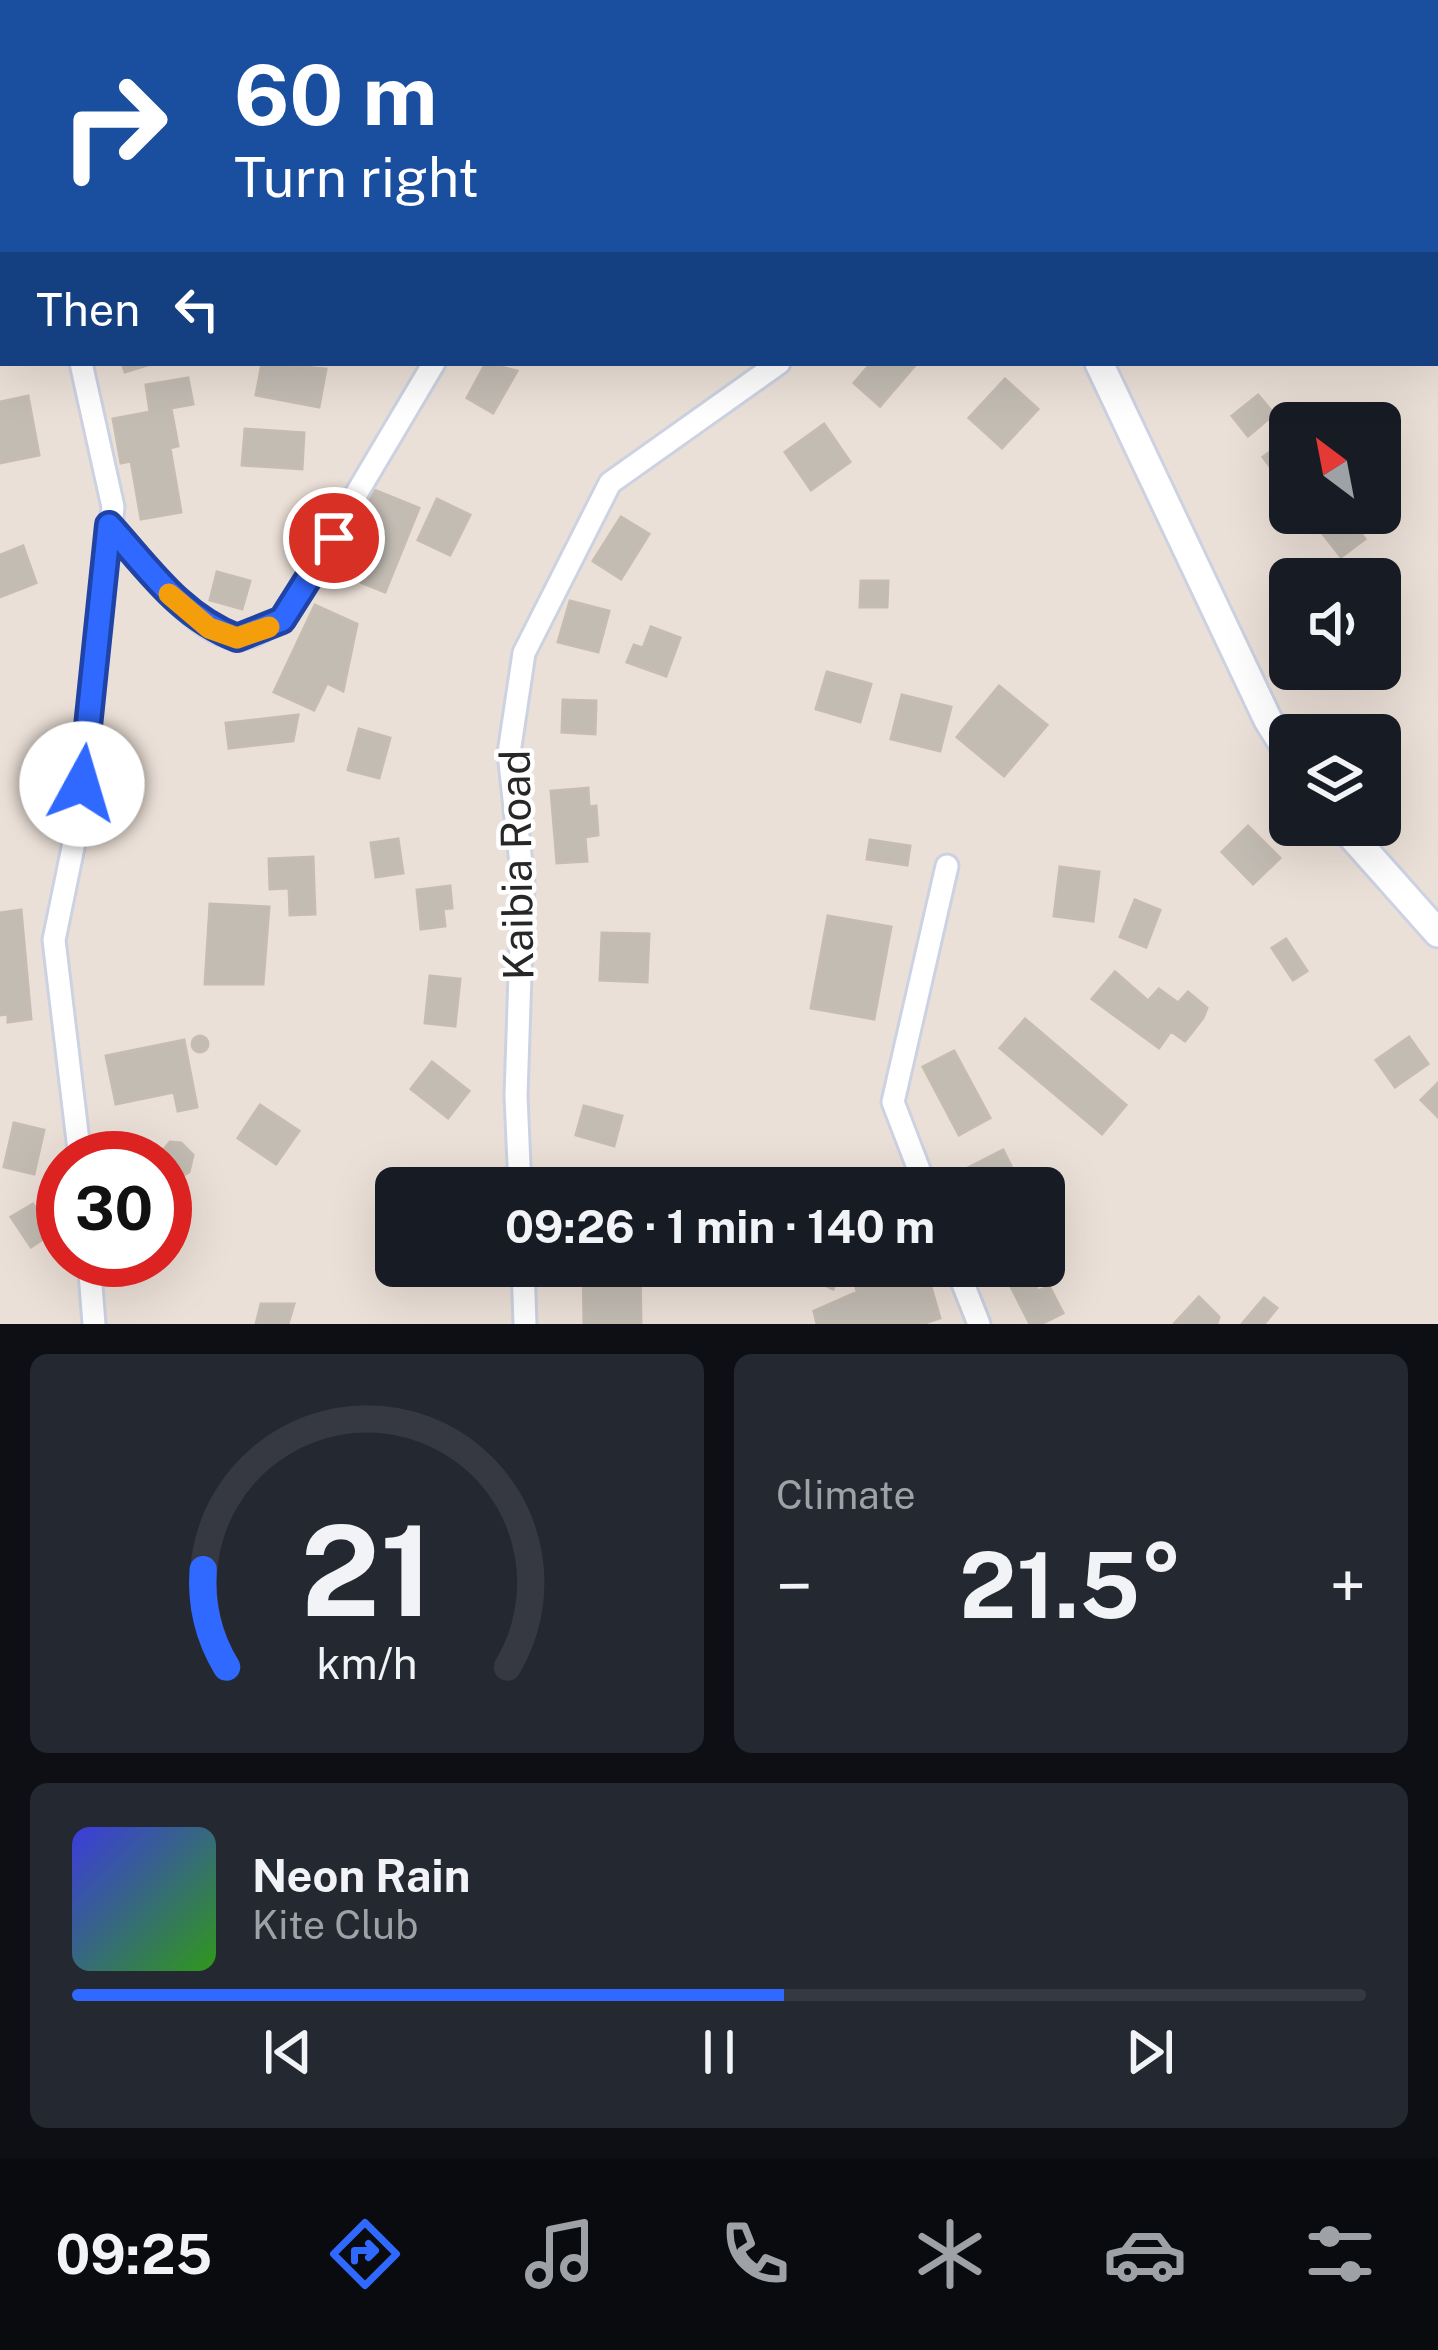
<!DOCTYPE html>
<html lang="en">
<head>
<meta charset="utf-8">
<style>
	:root { --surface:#171b24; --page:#242831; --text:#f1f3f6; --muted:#9ea1a6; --line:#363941; --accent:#3069ff }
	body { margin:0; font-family:"Public Sans",sans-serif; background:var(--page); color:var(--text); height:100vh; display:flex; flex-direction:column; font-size:45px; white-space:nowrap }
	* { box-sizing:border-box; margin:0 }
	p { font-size:39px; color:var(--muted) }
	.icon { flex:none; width:66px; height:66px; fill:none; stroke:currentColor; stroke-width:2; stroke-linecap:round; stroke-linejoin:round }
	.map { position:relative; height:1324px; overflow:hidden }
	.panel { display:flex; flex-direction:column; gap:30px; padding:30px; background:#0d0f14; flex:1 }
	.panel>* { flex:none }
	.top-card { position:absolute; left:0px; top:0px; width:1440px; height:366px; box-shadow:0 12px 48px #0002; background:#1a4fa0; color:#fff; overflow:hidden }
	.needle { width:78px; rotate:328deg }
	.controls { position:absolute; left:1269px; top:402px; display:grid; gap:24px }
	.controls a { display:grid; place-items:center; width:132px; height:132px; border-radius:18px; background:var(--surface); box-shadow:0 12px 48px #0002; font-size:60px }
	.speed { position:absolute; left:36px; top:1131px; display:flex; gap:24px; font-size:60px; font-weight:700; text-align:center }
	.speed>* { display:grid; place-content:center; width:156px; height:156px; border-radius:50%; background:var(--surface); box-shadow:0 12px 48px #0002; line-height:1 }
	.speed .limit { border:18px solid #d22; background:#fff; color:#111 }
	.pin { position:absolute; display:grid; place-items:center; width:102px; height:102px; color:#fff; margin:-51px; border:6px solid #fff; border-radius:50%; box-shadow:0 3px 12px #0007 }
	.me { position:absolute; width:132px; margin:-66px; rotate:6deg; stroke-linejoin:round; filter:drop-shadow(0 0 9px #0008) }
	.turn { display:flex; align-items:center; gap:42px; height:252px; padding:0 36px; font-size:54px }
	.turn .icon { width:156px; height:156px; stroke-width:2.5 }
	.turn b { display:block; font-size:84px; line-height:102px }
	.then { display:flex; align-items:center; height:114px; padding:0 36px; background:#0003; gap:24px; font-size:45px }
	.big { font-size:90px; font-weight:700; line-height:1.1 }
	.panel .tile { flex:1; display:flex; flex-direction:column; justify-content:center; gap:18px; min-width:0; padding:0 42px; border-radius:18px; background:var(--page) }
	.panel .dial { align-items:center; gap:0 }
	.dial svg { height:312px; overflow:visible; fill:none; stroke:var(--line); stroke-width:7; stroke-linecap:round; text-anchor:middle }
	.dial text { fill:var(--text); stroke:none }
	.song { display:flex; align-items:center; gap:36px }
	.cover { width:144px; height:144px; border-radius:18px; background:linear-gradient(135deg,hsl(240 70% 55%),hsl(110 70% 35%)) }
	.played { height:12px; border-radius:6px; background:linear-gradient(90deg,var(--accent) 55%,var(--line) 55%) }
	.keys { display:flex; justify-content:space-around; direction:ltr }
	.heat { display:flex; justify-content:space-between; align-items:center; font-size:66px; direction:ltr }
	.panel .tiles { flex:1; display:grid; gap:30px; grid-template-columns:1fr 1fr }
	.tile:last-child { grid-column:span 2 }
	.trip { position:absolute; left:375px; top:1167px; width:690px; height:120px; border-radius:18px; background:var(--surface); box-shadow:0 12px 48px #0002; font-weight:700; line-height:120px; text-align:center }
	.dock { display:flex; height:192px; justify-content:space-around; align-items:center; background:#090b0e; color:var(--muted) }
	.dock .icon { width:84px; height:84px }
	.dock .current { color:var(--accent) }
	.dock b { font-size:54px; color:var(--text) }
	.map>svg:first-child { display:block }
	.building { fill:#c2bcb3; stroke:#c6bcb1; stroke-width:3 }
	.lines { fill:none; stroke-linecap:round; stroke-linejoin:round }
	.minor-casing { stroke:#ccd2e1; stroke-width:27 }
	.tertiary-casing { stroke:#ccd2e1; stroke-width:33 }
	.minor { stroke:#fff; stroke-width:21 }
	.tertiary { stroke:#fff; stroke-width:27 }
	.route-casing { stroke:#1f44a6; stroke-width:30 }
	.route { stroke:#3069ff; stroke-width:21 }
	.slow { stroke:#f59e0b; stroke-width:21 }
	.labels { text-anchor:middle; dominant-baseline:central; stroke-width:9; stroke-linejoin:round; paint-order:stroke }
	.street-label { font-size:42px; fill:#272727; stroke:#fff }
</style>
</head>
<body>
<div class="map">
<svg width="1438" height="1324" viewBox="0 0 1438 1324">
	<rect width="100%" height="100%" fill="#ebe0d7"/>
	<!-- building -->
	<path class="building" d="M288,0H339L288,3Z
		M3,282V332L0,334V283Z
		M122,363H154L125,372Z
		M262,363L326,369L319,407L256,395Z
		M486,363L517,371L493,413L467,398Z
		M871,363H917L880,406L854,383Z
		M188,378L193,404L171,408L178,446L170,448L181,512L141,519L131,461L121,463L113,419L150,412L146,385Z
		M1005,379L1038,409L1002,448L969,418Z
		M1258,395L1274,414L1248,436L1232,416Z
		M28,396L39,455L0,463V402Z
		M824,424L850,462L811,490L785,452Z
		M245,429L304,433L302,469L242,465Z
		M1290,438V478L1283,484L1263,457Z
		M374,490L419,508L385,592L340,574Z
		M437,499L470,515L450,555L418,540Z
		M1313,513H1345L1365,539L1341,557L1309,516Z
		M621,517L649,534L621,579L593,561Z
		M23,546L36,583L0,597V555Z
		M217,572L250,581L242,609L210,600Z
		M861,581H888L887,607H860Z
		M570,601L609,611L598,652L558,642Z
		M315,605L357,624L343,691L327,683L314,710L274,692Z
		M651,627L680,638L666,676L627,662L634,645L643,648Z
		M827,672L871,684L860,722L816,709Z
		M999,686L1047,725L1004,776L957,737Z
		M902,695L951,707L940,751L891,739Z
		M563,700L596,701L595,734L562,732Z
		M298,715L293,741L229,748L226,723Z
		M359,729L390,738L379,778L348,770Z
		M588,788L589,807L596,806L598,835L585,837L587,861L557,863L551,791Z
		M1248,826L1280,858L1253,884L1222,852Z
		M398,839L403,873L376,877L371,843Z
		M870,840L910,846L907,865L867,859Z
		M313,857L315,914L290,915L289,888L270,889L269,859Z
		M1060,867L1099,872L1093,921L1054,916Z
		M450,886L452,908L443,909L445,926L421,929L417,890Z
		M1135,900L1160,910L1146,947L1120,937Z
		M210,904L269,907L263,984H205Z
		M21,910L31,1019L8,1022V1014L0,1015V913Z
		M828,916L891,927L874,1019L811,1008Z
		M602,933L649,934L647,982L600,980Z
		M1286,939L1307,971L1293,980L1272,948Z
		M1115,972L1148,1001L1159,989L1178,1003L1188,992L1207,1008L1203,1018L1185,1041L1171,1031L1159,1048L1092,999Z
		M430,976L460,979L455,1026L425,1023Z
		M1025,1019L1126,1105L1102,1134L1000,1048Z
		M192 1044a8 8 0 1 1 16 0a8 8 0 1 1-16 0Z
		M1409,1037L1428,1064L1395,1087L1376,1060Z
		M184,1040L197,1107L178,1111L174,1092L116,1104L106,1056Z
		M954,1051L990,1118L959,1135L923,1067Z
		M432,1062L469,1091L448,1118L411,1089Z
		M1438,1083V1117L1421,1100Z
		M260,1105L299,1131L276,1164L238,1138Z
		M584,1106L622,1116L614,1146L576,1135Z
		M14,1123L44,1130L34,1174L4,1167Z
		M170,1142L181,1143L193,1155L189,1172L178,1178L165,1176V1158H157Z
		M1003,1150L1022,1188H939L937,1184Z
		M33,1204L52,1233L31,1247L11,1217Z
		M396,1248V1266H422L416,1282L388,1273Z
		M583,1266H640L641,1324H584Z
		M818,1266H845L833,1289L812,1279Z
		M916,1266L923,1289L931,1287L940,1318L922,1324H817L814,1311L857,1292L855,1284Z
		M1027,1269L1038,1291L1049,1286L1063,1313L1041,1324H1030L1007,1279Z
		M1199,1297L1219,1317L1217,1324H1174Z
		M1264,1298L1277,1308L1264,1324H1242Z
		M261,1304H294L288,1324H256Z"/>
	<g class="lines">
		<!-- minor casing -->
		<g class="minor-casing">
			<path id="minor" d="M659,3L661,0
				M0,164L3,170
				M109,525C137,556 194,636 238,638C253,639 269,626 282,619L434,363
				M80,1158L54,940L77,828L113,507L81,363
				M520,1188L516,1096L523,882L509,753L524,653L610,483L779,363
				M926,1188L893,1102L947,866
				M89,1260L94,1324
				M523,1266L525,1324
				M956,1266L979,1324"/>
		</g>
		<!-- tertiary casing -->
		<g class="tertiary-casing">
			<path id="tertiary" d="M1252,3L1254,0
				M1099,363L1268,720L1290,755
				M1342,825L1438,933"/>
		</g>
		<!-- minor -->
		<use href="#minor" class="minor"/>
		<!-- tertiary -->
		<use href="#tertiary" class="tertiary"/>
	</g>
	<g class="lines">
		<!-- route casing -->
		<g class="route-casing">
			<path id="route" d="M82,784L109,525C148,568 180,616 237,638L282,620L334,538"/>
		</g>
		<!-- route -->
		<use href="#route" class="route"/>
		<!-- slow -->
		<path class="slow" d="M169,594L209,628L237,638L269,627"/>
	</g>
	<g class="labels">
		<!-- street labels -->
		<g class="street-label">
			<text transform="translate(516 865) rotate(-91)">Kaibia Road</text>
		</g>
	</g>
</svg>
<div class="controls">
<a><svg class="needle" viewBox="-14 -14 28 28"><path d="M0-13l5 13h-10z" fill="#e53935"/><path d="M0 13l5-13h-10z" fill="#9ea1a6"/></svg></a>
<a><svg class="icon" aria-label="sound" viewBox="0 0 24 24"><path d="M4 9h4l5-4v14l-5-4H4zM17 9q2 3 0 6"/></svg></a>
<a><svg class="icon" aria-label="layers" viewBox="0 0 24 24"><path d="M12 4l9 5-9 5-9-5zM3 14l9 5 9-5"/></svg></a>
</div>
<div class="speed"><div class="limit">30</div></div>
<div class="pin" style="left:334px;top:538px;background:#d93025"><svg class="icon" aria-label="arrive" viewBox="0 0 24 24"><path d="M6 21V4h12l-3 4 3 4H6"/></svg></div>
<svg class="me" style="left:82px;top:784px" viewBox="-20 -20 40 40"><circle r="19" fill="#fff"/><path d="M0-13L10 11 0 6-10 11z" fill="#3069ff"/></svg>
<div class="trip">09:26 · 1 min · 140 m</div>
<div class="top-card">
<div class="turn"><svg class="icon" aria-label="right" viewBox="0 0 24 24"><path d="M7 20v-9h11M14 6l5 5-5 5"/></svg><div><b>60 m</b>Turn right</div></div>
<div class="then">Then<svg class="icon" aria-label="left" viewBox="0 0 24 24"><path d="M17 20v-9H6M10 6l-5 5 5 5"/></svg></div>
</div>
</div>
<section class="panel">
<div class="tiles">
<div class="tile dial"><svg viewBox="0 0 100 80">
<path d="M14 69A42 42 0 1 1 86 69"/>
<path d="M14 69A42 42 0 0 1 8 44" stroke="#3069ff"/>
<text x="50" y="56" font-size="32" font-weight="700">21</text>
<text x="50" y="72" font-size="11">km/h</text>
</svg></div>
<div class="tile"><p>Climate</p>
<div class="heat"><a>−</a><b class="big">21.5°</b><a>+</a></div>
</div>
<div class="tile">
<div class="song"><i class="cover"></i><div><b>Neon Rain</b><p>Kite Club</p></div></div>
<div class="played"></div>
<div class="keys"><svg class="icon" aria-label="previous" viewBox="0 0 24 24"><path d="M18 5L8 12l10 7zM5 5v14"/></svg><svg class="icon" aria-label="pause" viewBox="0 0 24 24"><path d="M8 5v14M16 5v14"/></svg><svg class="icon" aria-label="next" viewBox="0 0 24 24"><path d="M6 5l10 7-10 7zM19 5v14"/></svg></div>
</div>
</div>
</section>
<nav class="dock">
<b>09:25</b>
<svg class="icon current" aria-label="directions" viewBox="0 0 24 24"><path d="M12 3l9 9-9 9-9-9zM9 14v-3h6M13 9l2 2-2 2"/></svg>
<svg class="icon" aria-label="music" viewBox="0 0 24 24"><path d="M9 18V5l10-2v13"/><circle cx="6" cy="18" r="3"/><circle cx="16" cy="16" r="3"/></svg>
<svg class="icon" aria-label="phone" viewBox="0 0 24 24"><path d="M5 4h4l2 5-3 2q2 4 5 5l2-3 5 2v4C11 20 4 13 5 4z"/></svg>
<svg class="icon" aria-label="climate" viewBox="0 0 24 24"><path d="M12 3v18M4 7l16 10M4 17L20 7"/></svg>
<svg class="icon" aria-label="car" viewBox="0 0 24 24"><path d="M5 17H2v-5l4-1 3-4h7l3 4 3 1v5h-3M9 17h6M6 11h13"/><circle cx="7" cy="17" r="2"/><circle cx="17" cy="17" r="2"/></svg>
<svg class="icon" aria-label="filters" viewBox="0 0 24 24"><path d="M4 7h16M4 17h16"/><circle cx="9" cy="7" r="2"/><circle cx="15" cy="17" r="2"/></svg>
</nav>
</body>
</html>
